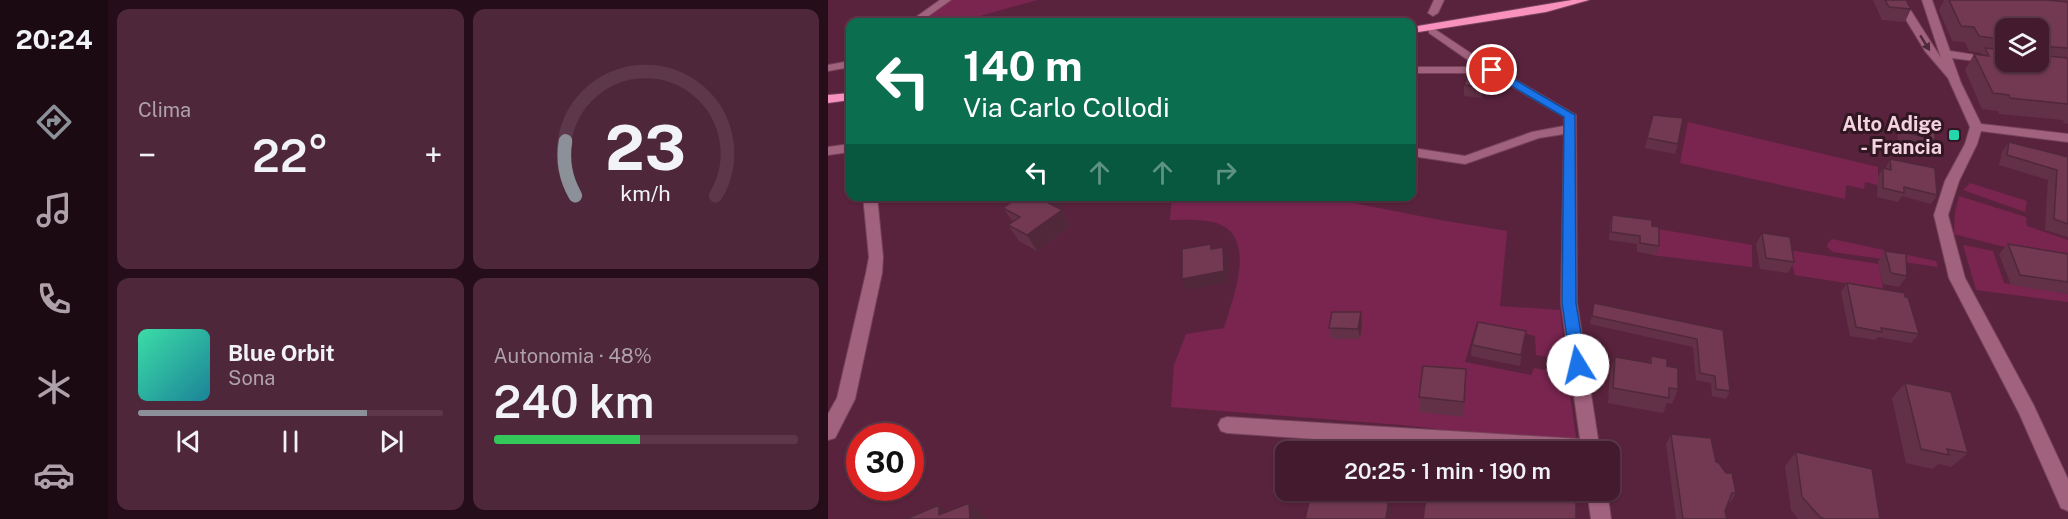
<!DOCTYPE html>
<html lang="it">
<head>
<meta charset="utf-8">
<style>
	:root { --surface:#441a2e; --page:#4e273a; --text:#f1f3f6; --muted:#afa1aa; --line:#5c384a; --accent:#8c9099 }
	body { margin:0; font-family:"Public Sans",sans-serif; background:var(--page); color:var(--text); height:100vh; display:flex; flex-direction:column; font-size:22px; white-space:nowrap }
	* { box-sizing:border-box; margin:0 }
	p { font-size:20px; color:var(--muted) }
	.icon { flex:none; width:33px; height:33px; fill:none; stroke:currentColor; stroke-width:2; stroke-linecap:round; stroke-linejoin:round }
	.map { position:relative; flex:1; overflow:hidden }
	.sheet { display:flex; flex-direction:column; gap:9px; padding:9px; background:#250e19; width:720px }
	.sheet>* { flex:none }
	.guide { position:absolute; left:18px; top:18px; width:570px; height:183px; border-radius:12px; box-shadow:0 2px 4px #0004,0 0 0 2px var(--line); background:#0b6e4f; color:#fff; overflow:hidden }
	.buttons { position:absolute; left:1167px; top:18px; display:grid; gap:12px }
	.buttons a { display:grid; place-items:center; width:54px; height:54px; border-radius:12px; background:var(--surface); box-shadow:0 2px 4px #0004,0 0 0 2px var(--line); font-size:30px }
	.speed { position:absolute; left:18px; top:423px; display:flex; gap:12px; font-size:30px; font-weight:700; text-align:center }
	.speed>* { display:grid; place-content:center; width:78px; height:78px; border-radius:50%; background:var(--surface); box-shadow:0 2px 4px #0004,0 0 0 2px var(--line); line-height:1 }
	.speed .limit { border:9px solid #d22; background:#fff; color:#111 }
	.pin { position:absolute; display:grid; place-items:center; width:51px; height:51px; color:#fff; margin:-26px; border:3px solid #fff; border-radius:50%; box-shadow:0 2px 6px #0007 }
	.me { position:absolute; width:66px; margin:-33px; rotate:351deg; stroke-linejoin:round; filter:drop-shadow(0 0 4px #0008) }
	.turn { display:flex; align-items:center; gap:21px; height:126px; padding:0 18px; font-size:27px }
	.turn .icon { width:78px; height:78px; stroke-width:2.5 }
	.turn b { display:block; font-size:42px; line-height:51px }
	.lanes { display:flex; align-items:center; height:57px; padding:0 18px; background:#0003; justify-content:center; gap:30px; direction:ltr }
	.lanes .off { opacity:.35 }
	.big { font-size:45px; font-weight:600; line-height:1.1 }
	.sheet .tile { flex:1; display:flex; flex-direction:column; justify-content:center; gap:9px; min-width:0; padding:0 21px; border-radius:12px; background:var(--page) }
	.sheet .dial { align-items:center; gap:0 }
	.dial svg { height:156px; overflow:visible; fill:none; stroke:var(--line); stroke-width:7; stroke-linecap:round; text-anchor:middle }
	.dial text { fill:var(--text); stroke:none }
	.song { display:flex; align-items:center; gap:18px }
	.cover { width:72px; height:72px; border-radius:9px; background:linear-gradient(135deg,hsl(160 70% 55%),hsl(190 70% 35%)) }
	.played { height:6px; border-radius:3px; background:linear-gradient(90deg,var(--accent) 75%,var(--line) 75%) }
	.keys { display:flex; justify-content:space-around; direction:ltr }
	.heat { display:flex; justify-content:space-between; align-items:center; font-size:33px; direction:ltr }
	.charge { height:9px; border-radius:4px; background:linear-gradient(90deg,#34c759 48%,var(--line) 0) }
	.sheet .tiles { flex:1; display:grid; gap:9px; grid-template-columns:repeat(2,1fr) }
	.trip { position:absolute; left:447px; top:441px; width:345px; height:60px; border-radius:12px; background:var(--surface); box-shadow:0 2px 4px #0004,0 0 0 2px var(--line); font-weight:600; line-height:60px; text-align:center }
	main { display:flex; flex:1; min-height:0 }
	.tab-bar { display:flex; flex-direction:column; width:108px; justify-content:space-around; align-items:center; background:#1b0a12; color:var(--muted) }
	.tab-bar .icon { width:42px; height:42px }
	.tab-bar .on { color:var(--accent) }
	.tab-bar b { font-size:27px; color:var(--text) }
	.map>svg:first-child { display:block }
	.green { fill:#792550 }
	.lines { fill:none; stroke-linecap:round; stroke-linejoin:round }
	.minor-casing { stroke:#76425a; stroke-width:2 }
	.major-casing { stroke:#76425a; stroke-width:2 }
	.minor { fill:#a1627d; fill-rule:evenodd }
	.major { fill:#f891be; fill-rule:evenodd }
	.wall { fill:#633147; fill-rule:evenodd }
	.shaded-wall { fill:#50283a }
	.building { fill:#733953; stroke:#50283a; stroke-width:1.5 }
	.oneway { fill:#4c2a39 }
	.route { fill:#1a73e8; stroke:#114b97; stroke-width:1.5 }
	.poi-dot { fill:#25d5ae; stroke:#301722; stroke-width:2 }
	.labels { text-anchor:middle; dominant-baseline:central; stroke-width:6; stroke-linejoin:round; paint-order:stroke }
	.poi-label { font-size:20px; font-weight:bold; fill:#f5d2df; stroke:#301722; text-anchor:end }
</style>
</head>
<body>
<main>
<nav class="tab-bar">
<b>20:24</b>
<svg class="icon on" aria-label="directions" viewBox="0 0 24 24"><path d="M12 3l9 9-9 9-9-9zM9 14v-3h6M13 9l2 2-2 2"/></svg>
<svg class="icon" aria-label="music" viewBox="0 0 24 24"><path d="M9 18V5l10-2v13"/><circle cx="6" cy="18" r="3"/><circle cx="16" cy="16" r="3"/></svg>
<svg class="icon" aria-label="phone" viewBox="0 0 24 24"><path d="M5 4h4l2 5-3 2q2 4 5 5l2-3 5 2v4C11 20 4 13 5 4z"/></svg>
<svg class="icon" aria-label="climate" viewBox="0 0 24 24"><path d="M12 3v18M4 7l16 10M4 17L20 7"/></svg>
<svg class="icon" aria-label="car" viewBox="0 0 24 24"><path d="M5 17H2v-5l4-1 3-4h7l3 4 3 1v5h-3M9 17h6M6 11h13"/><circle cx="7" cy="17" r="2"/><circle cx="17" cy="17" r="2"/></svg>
</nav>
<section class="sheet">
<div class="tiles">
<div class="tile"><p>Clima</p>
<div class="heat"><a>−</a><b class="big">22°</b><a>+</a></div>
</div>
<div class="tile dial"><svg viewBox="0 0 100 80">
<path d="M14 69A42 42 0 1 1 86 69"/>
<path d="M14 69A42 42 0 0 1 9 41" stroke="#8c9099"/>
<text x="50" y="56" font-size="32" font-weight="700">23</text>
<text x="50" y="72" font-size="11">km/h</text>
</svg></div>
<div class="tile">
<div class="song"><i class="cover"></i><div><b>Blue Orbit</b><p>Sona</p></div></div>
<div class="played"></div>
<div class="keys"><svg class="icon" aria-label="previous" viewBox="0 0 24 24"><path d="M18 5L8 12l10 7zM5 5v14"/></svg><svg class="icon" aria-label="pause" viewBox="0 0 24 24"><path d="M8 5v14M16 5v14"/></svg><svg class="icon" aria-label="next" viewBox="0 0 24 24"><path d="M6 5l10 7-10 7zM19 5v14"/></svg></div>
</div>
<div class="tile"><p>Autonomia · 48%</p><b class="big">240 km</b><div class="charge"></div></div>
</div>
</section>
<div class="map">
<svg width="1240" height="519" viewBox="0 0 1240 519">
	<rect width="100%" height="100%" fill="#5a233d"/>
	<!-- green -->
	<path class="green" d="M123,0H209L131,22H91Z
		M860,122L1050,167V185L1037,182L1036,189L1018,185L1017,199L852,163Z
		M1142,183L1199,201L1197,212L1135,190Z
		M490,196L612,220L679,231L672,306L732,310L738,360L708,355L707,336L649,322L637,362L703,375L706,368L739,374L749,444L573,425L343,407L346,365L358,334L396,328C405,298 432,232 384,222C371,219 356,220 342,220L344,197Z
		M1131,196L1198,217L1199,226L1240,240V265C1203,251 1164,245 1126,234L1127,213Z
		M824,228L924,245V267L823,255Z
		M1004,239L1108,261L1110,267L1005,252L999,247L1000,243Z
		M1135,245L1165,251L1176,283L1240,294V302L1148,290Z
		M960,250L1051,264L1055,289L967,275Z"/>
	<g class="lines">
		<!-- minor casing -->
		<g class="minor-casing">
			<path id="minor" d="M112,0H123L92,22H81Z
				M606,0H616L610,13L605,16L600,13Z
				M1066,0H1076L1113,58L1094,0H1104L1122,51L1167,58L1168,60L1163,63L1124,58L1133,83L1153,124L1240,134V142L1153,131L1149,144L1131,181L1120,215L1137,278L1205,404L1240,479V511L1233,508L1191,413L1121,278L1106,215L1117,181L1137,144L1142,127L1120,78L1097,51Z
				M605,28L650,58L748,115L749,303L772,452H683L399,433L393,431L390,425L393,419L399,417L752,439L733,303L736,134L711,138L637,164L584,156V148L637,156L704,132L736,126V117L661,73H584V67H650L601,33V29Z
				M22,61V67L0,71V65Z
				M22,144V152L0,155V147Z
				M35,196H49L55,257L54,273L27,399L7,438L0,440V414L9,398L38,273L41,257Z
				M759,490H779L783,519H763Z"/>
		</g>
		<!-- major casing -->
		<g class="major-casing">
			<path id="major" d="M744,0H761L718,12L584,33V27Z
				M22,93V100L0,103V95Z"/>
		</g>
		<!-- minor -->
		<use href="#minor" class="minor"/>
		<!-- major -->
		<use href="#major" class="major"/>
	</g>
	<!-- wall -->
	<path class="wall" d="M1045,0H1078L1083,9L1077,22L1054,20Z
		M1116,0H1240V124L1236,123L1235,120L1171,114L1170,111L1154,109L1137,70L1146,54L1152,55L1154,53L1141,51L1137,42L1124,41L1111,10ZM1178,28H1210V62H1178Z
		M636,85H658L654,98L636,96Z
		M825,115L850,144L847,154L817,148Z
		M1077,118L1107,140L1100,151L1070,143V129Z
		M1181,142L1240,157V237L1217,230L1220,180L1171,165L1174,152Z
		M1062,159L1109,195L1103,204L1074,196L1070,202L1049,197L1050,177L1055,168L1057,169Z
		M235,206L232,208L234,210L243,226L209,251L191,241L180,225L185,222L175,208Z
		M784,215L824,226L831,246L828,255L809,252V244L781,240L782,223Z
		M934,233L966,262L960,273L932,269L928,244Z
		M1180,244L1240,254V294L1183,285L1171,254Z
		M1057,251L1079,276L1071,287L1055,284L1050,262Z
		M1019,283L1077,297L1091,334L1083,343L1050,337L1047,340L1022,336L1013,292Z
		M766,303L895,330L902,391L898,399L884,396L883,383L868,380L865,347L762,324Z
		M533,312L534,323L532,339H503L501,328Z
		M698,331L692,366L643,356L644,345Z
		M823,356L839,366L850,389L844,404L839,403L835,413L780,403L782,372L787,357L820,363Z
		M638,369L636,417L592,412L591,397Z
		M1077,383L1140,453L1123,467L1110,464L1105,469L1078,463L1064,398Z
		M843,434L888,462L908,493L902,503L901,502L897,511L899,519H848L838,444Z
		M968,452L1052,519H970L963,510L957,466Z
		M484,490H748L598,500Z"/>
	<!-- shaded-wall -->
	<path class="shaded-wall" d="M659,74L658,85L654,98V88Z
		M588,98V109L584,121V109Z
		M592,160V172L584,189V177Z
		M216,196H229L235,206L222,215L213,199Z
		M234,210L243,226L209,251L199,235Z
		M395,247L399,259L400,282L359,290L354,279Z
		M533,312L534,323L532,339L530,329Z
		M562,490H564L565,497L562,519H558Z
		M141,503L157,516V519H142Z
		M111,505L128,519L111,515Z"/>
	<!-- building -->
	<path class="building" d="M1057,0H1078L1083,9L1061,7Z
		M1121,0H1219L1240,2V48L1210,46V28H1178V40L1151,36L1146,27L1133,26Z
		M1157,48L1178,50V62H1210V55L1240,58V104L1182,98L1181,95L1165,93L1146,54L1161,56Z
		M641,72L659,74L654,88L636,85Z
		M584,97L588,98L584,109Z
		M825,115L855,118L850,144L819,138Z
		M1077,118L1107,125V140L1076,132Z
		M1181,142L1240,157V224L1226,219L1229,170L1179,155Z
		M584,159L592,160L584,177Z
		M1062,159L1107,168L1109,195L1076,187V193L1055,188V168L1063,170Z
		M192,196H216L213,199L234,210L199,235L180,225L192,217L175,208Z
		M784,215L824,220V226L831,227V246L812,243V236L783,232Z
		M934,233L962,237L966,262L938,258Z
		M383,244V249L395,247L396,271L354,279V249Z
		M1180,244L1240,254V282L1192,275Z
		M1057,251L1078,254L1079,276L1063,273Z
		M1019,283L1077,293V297H1080L1091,334L1053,328L1054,332L1028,327Z
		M766,303L895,330L902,391L888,389L887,376L872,373L869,339L764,316Z
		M504,312H533L530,329L501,328Z
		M650,322L698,331L693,355L644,345Z
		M823,356L839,359V366L850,368V389L841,388V398L785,388L787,357L823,363Z
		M595,366L638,369L636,402L591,397Z
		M1077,383L1123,392L1140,453L1119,449L1121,455L1093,449Z
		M843,434L883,438L888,462L891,463L898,473H904L908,493H904L897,511L899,519H855Z
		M495,444L569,450V452H493Z
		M968,452L1044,469L1052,519H996L992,517L974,497Z
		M484,490H562L558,519H477Z
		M599,490H748V519H595Z
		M141,503L142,519H78L111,505V515Z"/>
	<!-- one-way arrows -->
	<defs><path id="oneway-solid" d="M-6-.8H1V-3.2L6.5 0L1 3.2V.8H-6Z" transform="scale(1.5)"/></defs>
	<use class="oneway" href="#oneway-solid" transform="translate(1097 43) rotate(58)"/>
	<!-- route -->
	<path class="route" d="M660,68H667L747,115L748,303L758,365L756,370L750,372L745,370L743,365L734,303L736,117L660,72Z"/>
	<!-- markers -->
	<rect class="poi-dot" x="1120" y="129" width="12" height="12" rx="3"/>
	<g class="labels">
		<!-- poi labels -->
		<g class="poi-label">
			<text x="1114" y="124">Alto Adige<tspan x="1114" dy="23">- Francia</tspan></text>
		</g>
	</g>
</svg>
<div class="buttons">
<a><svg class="icon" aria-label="layers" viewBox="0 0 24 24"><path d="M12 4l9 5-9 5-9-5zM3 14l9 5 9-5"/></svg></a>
</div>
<div class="speed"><div class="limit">30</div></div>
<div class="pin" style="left:664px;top:70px;background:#d93025"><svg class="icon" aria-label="arrive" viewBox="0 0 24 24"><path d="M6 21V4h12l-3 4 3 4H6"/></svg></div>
<svg class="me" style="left:750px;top:365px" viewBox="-20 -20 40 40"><circle r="19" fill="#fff"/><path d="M0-13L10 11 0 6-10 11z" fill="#1a73e8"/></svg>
<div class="trip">20:25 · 1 min · 190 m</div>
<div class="guide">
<div class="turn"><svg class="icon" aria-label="left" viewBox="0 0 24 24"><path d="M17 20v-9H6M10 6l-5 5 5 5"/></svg><div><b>140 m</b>Via Carlo Collodi</div></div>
<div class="lanes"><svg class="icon" aria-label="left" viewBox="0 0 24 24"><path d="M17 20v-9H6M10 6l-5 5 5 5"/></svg><svg class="icon off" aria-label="ahead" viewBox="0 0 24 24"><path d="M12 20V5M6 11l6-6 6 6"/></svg><svg class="icon off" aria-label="ahead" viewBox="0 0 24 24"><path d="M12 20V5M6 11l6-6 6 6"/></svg><svg class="icon off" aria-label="right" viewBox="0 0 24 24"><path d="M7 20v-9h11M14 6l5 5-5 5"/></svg></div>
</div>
</div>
</main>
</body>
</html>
